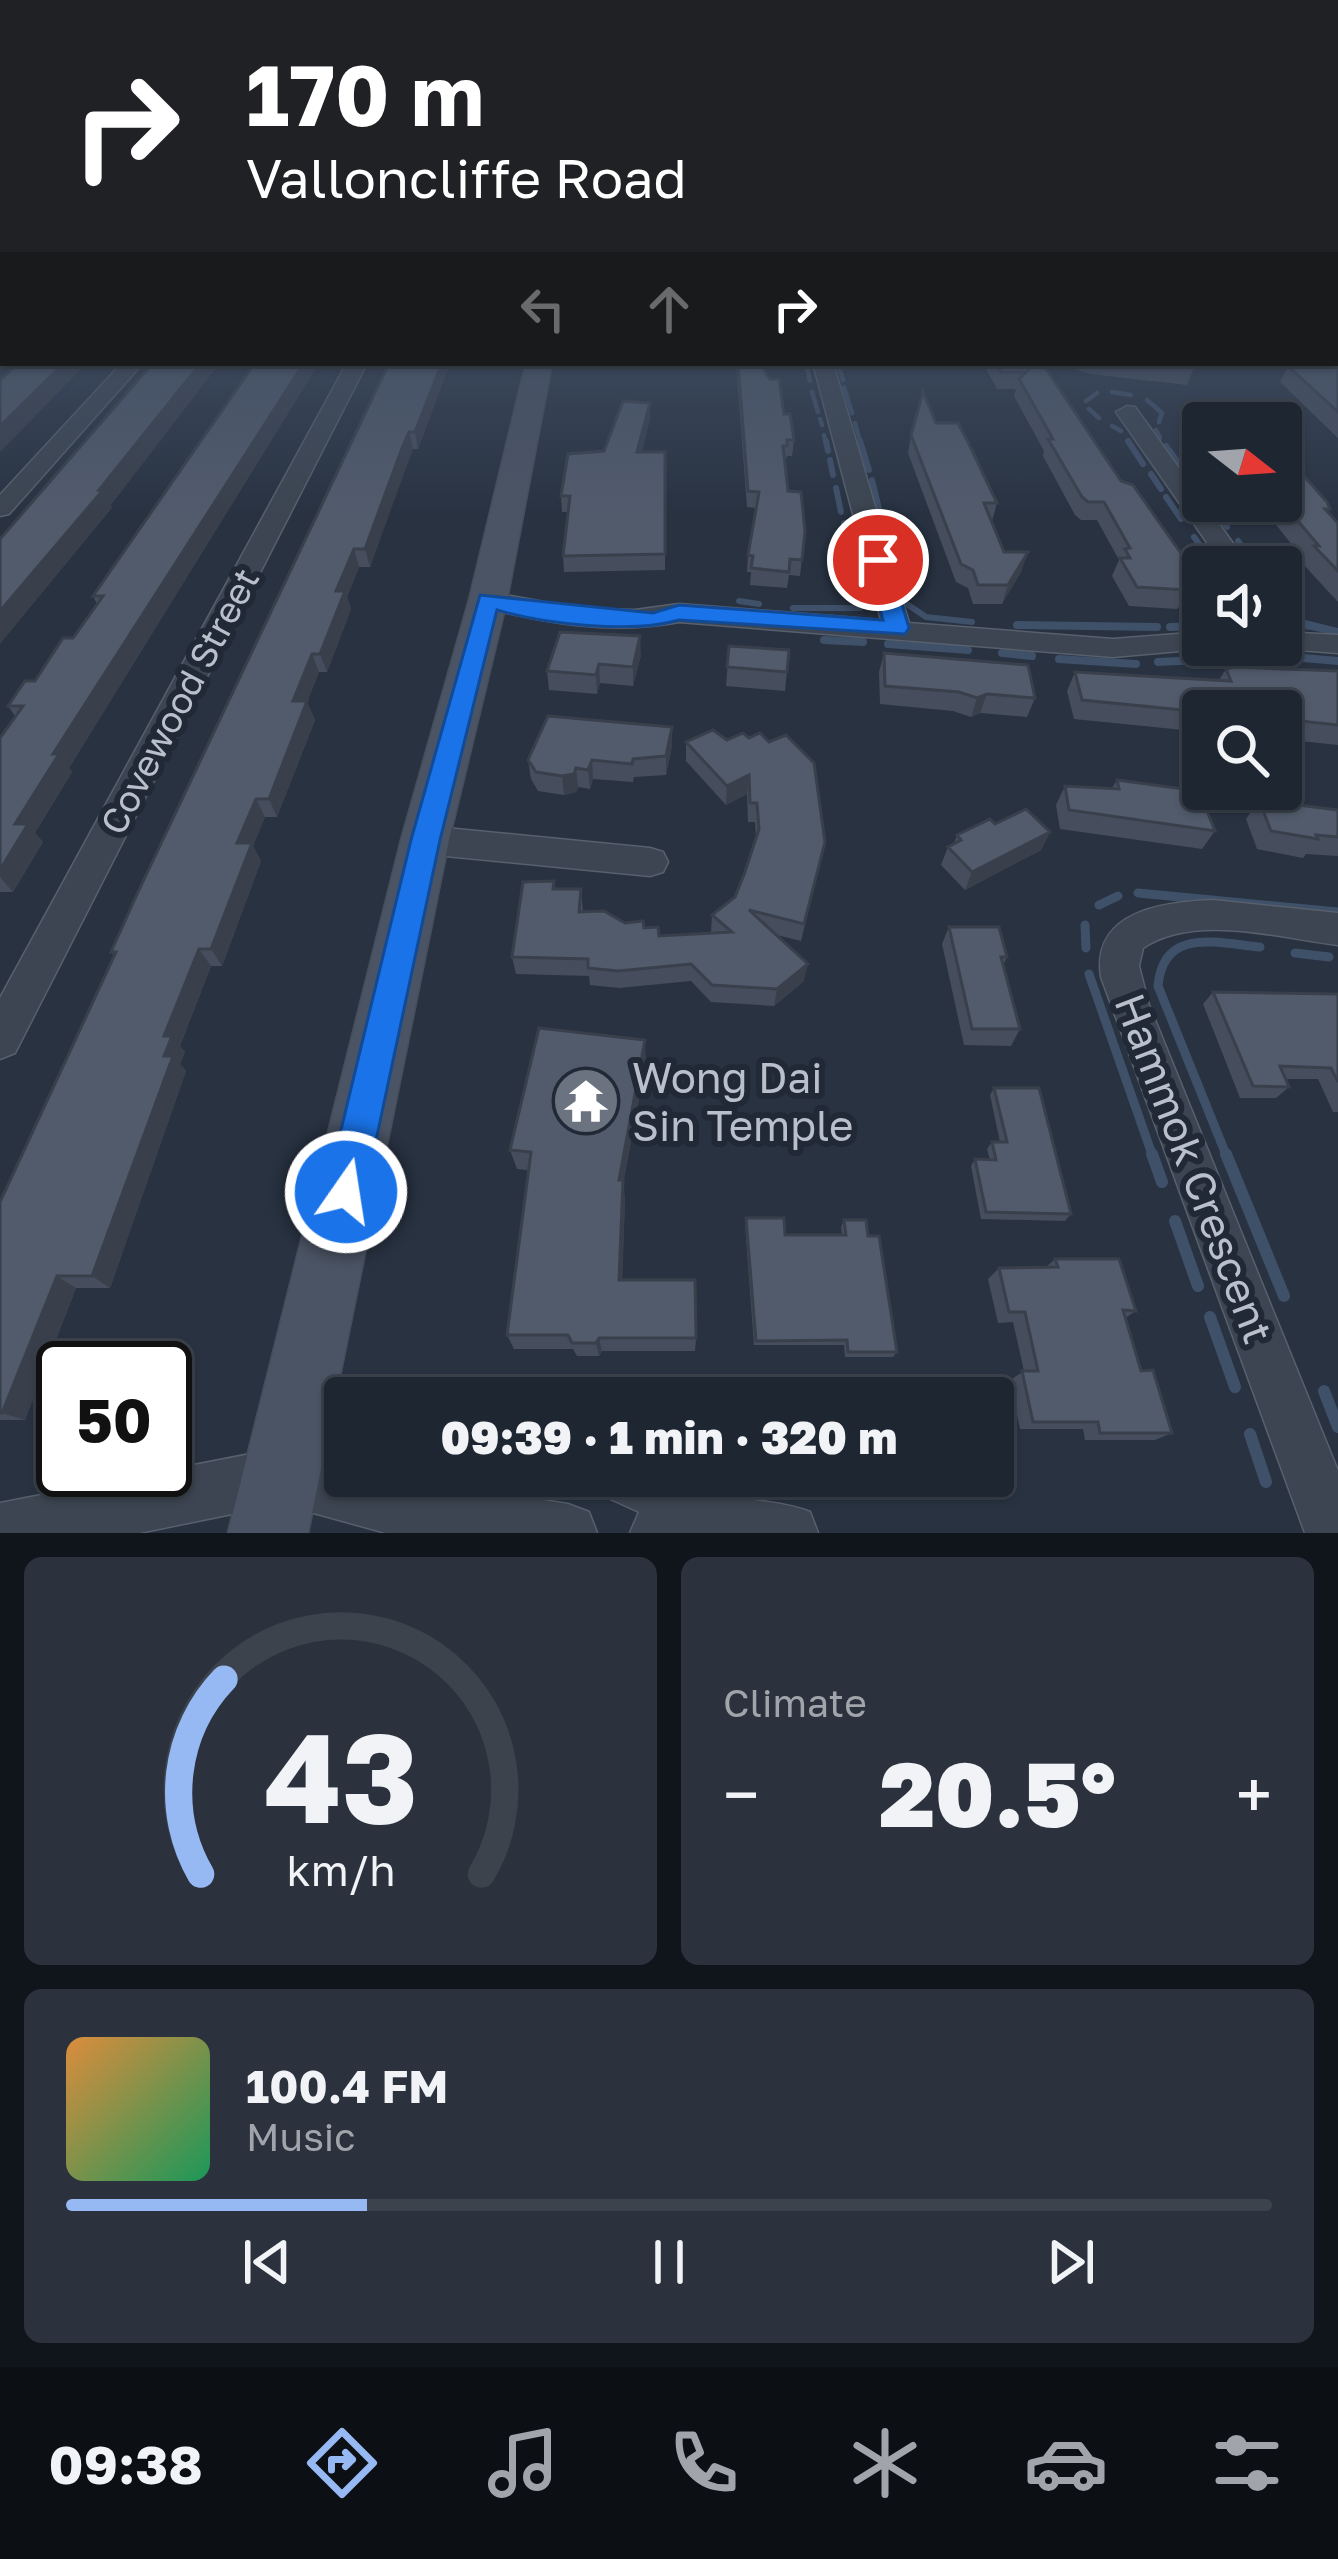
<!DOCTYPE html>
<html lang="en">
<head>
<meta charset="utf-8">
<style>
	:root { --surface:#1e2631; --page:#2b323d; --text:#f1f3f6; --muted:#a1a5ab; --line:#3c434d; --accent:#96b8f3 }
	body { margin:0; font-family:"Golos Text",sans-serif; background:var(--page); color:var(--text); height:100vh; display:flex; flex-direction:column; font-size:45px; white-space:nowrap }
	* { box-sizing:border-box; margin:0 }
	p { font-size:39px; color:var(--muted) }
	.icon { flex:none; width:66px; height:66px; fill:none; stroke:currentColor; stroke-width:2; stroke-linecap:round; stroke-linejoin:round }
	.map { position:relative; height:1533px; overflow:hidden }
	.details { display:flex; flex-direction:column; gap:24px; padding:24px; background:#10151b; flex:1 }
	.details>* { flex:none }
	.hud { position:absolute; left:0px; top:0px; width:1338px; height:366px; box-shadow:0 3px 9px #0004,0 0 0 3px var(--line); background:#202124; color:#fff; overflow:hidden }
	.needle { width:78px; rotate:107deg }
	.fabs { position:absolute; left:1182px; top:402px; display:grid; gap:24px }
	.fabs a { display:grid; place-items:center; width:120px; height:120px; border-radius:12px; background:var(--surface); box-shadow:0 3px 9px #0004,0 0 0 3px var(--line); font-size:60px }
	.speed { position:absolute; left:36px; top:1341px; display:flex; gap:24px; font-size:60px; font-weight:700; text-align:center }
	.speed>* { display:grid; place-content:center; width:156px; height:156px; border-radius:50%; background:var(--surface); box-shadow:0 3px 9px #0004,0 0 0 3px var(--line); line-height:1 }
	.speed .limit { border:6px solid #111; border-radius:18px; background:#fff; color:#111 }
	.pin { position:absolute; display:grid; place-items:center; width:102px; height:102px; color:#fff; margin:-51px; border:6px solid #fff; border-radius:50%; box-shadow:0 3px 12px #0007 }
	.me { position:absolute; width:132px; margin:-66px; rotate:13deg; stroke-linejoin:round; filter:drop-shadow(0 0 9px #0008) }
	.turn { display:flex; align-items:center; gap:42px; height:252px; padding:0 48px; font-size:54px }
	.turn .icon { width:156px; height:156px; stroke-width:2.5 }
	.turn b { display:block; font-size:84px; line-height:102px }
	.lanes { display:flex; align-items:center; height:114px; padding:0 48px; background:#0003; justify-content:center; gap:60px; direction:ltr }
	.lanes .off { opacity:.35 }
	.big { font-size:90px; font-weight:800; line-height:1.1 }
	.details .tile { flex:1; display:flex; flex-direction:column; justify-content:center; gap:18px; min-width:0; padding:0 42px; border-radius:18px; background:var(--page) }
	.details .dial { align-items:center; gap:0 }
	.dial svg { height:312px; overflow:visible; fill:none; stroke:var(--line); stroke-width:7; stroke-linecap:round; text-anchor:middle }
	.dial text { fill:var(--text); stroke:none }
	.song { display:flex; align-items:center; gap:36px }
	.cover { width:144px; height:144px; border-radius:18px; background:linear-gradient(135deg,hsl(30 70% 55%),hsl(150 70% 35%)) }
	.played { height:12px; border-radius:6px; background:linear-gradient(90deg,var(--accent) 25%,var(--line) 25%) }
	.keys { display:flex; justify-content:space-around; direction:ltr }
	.heat { display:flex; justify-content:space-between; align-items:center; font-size:66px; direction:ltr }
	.details .tiles { flex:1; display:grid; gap:24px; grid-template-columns:1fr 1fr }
	.tile:last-child { grid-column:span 2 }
	.trip { position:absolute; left:324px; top:1377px; width:690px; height:120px; border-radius:12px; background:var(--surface); box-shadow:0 3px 9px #0004,0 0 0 3px var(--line); font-weight:800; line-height:120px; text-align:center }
	.menu { display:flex; height:192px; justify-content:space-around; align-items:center; background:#0c0f14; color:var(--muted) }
	.menu .icon { width:84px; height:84px }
	.menu .on { color:var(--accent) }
	.menu b { font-size:54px; color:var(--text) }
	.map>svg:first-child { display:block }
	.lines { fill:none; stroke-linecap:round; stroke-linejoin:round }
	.stream-far4 { stroke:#3f5069; stroke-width:4.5 }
	.stream-far3 { stroke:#3f5069; stroke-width:6 }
	.stream-far2 { stroke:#3f5069; stroke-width:8 }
	.stream-far1 { stroke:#3f5069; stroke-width:9 }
	.stream { stroke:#3f5069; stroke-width:12 }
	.street-casing { stroke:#57606c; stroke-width:3 }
	.secondary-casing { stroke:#464e5b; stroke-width:3 }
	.street { fill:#3c4551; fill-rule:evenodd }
	.secondary { fill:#4b5464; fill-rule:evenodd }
	.wall { fill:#464e5d }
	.shaded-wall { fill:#39404c }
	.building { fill:#515b6c; stroke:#39404c; stroke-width:3 }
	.route { fill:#1a73e8; stroke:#114b97; stroke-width:3 }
	.labels { text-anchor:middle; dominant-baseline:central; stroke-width:12; stroke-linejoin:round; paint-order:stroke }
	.street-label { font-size:36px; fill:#b9c0cb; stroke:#212937 }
	.near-poi-label { font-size:42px; fill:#b9c0cb; stroke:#212937; text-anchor:start }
	.near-street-label { font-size:42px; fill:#b9c0cb; stroke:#212937 }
</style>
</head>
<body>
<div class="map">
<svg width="1338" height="1533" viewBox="0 0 1338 1533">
	<rect width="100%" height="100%" fill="#283241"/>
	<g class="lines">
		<!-- stream-far4 -->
		<path class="stream-far4" d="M806,363L810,381
			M838,363L843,380
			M844,387L852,413
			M812,392L818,412
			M1112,392L1131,395
			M1147,400L1162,413L1159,422
			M1086,401L1097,393
			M1089,409L1099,418
			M820,419L822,425
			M855,423L861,444
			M1112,426L1121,431
			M1156,430L1160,438
			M824,435L826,444"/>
		<!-- stream-far3 -->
		<path class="stream-far3" d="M826,441L828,451
			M860,441L869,470
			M1128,441L1143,464
			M1166,446L1183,469
			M830,460L833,475
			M1151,474L1161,489
			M1191,479L1198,488
			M872,480L881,517
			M836,488L841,512
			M1166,497L1181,519
			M1207,501L1227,527
			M844,523L850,549
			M1194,537L1202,548
			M1238,541L1250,558
			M890,552L899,585
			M1209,559L1214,567
			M739,601L759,604
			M904,602L926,617L972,622
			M793,608H860L851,563
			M1286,610L1308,627
			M1017,625L1157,627
			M1170,627L1203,626"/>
		<!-- stream-far2 -->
		<path class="stream-far2" d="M1304,624L1338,632
			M1017,625L1157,627
			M1170,627L1203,626
			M824,640L863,642
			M888,644L968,650
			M1002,653L1032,656
			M1304,658L1338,661
			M1059,659L1136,664
			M1158,662L1263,657"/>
		<!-- stream-far1 -->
		<path class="stream-far1" d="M1138,893L1338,912
			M1099,905L1118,896
			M1085,925L1086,948
			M1295,953L1329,957
			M1089,974L1153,1157
			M1227,1157L1158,986C1163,927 1217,943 1260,947"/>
		<!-- stream -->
		<path class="stream" d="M1152,1154L1162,1182
			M1226,1154L1284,1296
			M1175,1221L1198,1286
			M1210,1317L1235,1387
			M1324,1391L1338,1427
			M1250,1434L1266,1482"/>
		<!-- street casing -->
		<g class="street-casing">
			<path id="street" d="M122,363H143L9,514L0,516V495Z
				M347,363H367L15,1053L0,1059V998Z
				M813,363H833L909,623L1113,639L1203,632V645L1213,648L1113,657L679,622C612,635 544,623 478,606L474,600L478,594L488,592L583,609L635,610L679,604L881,620Z
				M1127,406L1135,407L1250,567H1224L1116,412Z
				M1281,632L1338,635V653L1271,648L1281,645Z
				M425,826L650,848L663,852L668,862L663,872L650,876L425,854L412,850L407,840L412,830Z
				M1213,900L1338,913V945C1280,938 1195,913 1143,948L1139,966L1149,1005L1338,1471V1533H1305L1101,977C1091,911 1163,902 1213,900Z
				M345,1425V1476H389L568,1504L589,1512L597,1533H386L281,1504L139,1533H0V1503L281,1448Z
				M596,1476H685C717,1505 770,1496 810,1512L818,1533H630L639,1512L604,1496Z"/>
		</g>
		<!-- secondary casing -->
		<g class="secondary-casing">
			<path id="secondary" d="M526,363H552L507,600L449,840L308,1533H228L401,840L469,600Z"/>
		</g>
		<!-- street -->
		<use href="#street" class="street"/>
		<!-- secondary -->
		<use href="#secondary" class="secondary"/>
	</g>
	<!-- wall -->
	<path class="wall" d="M1335,299H1338V326H1335Z
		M255,363H319L69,768L72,772L35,833L43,842L13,892H0V738L15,716L8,706L35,681L73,638L97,604L93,596Z
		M450,363L418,449H413L406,465L370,567H359L347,597L351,609L327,672H319L307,702L315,720L277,817H265L253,846L261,861L222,966H211L180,1046L185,1052L180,1064L186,1071L110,1288H76L25,1420H0V1202L114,956L111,952L138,892Z
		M620,363H644L642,367L620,365Z
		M736,363H764V370L794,440L792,456H787L785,462L788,491L805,531L800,576L789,575L787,588L750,585L751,572H747L748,555L756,508L747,507Z
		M986,363H1026L1199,579L1189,598L1177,609L1129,606L1112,576L1119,560L1097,520H1081L1075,515L1043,456L1044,451L1014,396L1016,389H997L985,367Z
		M1057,363H1191L1194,368L1187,385L1090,374Z
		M1338,364V438L1280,382L1288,366Z
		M650,403V418L642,452H665V570L564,572L563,556L568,512H562L561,496Z
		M936,423L997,503L992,521L1004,552L1022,570L1002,604H973L968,588L956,582L908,453L911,435Z
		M1281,443L1302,467L1300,471L1330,509L1328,512L1338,523V602L1303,564L1305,561L1257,501H1281Z
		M729,646L789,650L785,691L726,686Z
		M884,653L1035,698L1027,717L980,713L971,717L953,711L880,704L879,672Z
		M641,655L633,686L600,683L597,694L549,690L547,671Z
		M1226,669L1338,671V745L1281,739V711H1203V732L1074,719L1067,691L1075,672L1219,680Z
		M713,730L825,842L801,941L777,935L804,981L774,1006L711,1002L691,981L619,988L590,985L589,976L516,974L512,957L554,881L556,889H581L583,912L644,928L659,936L711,932L712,915L735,897L756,838L755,822H748L747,794L726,805L686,761V742Z
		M672,746L666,775L634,777L633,782L593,779L590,789L578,787L576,792L564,795L538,791L531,779L528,760Z
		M1117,780L1215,831L1202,849L1060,829L1056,805L1065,786L1112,788Z
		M1259,800L1338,810V856L1306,854L1303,858L1257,849L1246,819Z
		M995,824L1050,832L1041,850L965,890L941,865L948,847L954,844L957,835Z
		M949,927L1007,957L1003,965L1020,1029L1011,1046L964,1045L942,944Z
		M1213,992L1338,994V1112H1333L1318,1079H1285L1289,1087L1276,1098H1240L1203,1004Z
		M646,1062L623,1184L625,1199L622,1280L696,1338L695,1351H602L599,1356H577L573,1349H514L507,1335L528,1170L517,1169L510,1150Z
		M994,1088L1071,1214L1065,1221L981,1219L971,1166L975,1159L990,1160L987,1149L992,1142H1000L990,1095Z
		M746,1218L785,1235H842L841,1227L844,1220L868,1236L897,1352L893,1357H845L844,1345H754L745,1224Z
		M1055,1259L1136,1311L1125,1318L1141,1371L1172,1433L1155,1440H1085L1083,1429H1020L1010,1380L1024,1371L1013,1322L998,1323L988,1279L999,1268H1045Z"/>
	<!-- shaded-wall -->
	<path class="shaded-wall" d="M3,327V350L0,352V330Z
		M64,363H87L0,452V426Z
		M201,363H220L111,505L112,508L0,644V611Z
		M304,363H319L69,768L72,772L35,833L43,842L13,892L0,877V870L15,824L53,754Z
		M442,363H450L418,449L415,432Z
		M650,403V418L638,467L637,452Z
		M409,432L413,449L370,567L365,549Z
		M354,549L359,567L347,597L351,609L327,672L320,654L336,591Z
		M1028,552L1022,570L1002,604L1008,585Z
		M1199,579L1189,598L1177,609L1187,590Z
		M640,636L641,655L633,686V667Z
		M312,654L319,672L307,702L315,720L277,817L269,799L293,701Z
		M599,664L600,683L597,694L596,675Z
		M987,694L980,713L971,717L977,698Z
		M672,727V746L666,775V756Z
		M592,760L593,779L590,789L588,770Z
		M576,768L578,787L576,792L564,795L562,776Z
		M749,775L747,794L726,805L727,786Z
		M256,799L265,817L253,846L261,861L222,966L211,949L237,843Z
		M1050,832L1041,850L965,890L972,872Z
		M199,949L211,966L180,1046L185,1052L180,1064L186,1071L110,1288L92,1276L164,1056V1036Z
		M808,964L804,981L774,1006L777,989Z
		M645,1040L646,1062L623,1184L625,1199L622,1295L619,1280V1180Z
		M57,1276L76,1288L25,1420L2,1413Z
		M599,1338L602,1351L599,1356L596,1343Z"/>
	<!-- building -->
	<path class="building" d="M3,299V327L0,330V300Z
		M19,363H64L0,426V380Z
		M153,363H201L99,490H103L0,611V539Z
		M255,363H304L53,754H59L15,824H28L0,870V738L23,706H8L25,681H35L63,638H73L103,596H93Z
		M389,363H442L415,432H409L402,448L365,549H354L336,591H345L320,654H312L293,701H307L269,799H256L237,843H252L211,949H199L164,1036H172L164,1056H173L92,1276H57L2,1413H0V1202L116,952H111L138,892Z
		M738,363H764V370L770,379H779L784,414H790L794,440H787V446H783L788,491L801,492L805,531L802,560L790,559L789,572L751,568L753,556L748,555L759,492L748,491Z
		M996,363H1026L1029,369L1036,363H1042L1121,481L1133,485L1199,579L1187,590L1137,587L1120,558H1130L1125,549L1130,548L1104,502H1088L1082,497L1048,439H1053L1019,379L1026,372H1001Z
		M1146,363H1191L1194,368Z
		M1309,363L1338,364V412L1288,366Z
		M923,392L936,423H958L968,442L997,503H984L1004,552H1028L1008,585H978L973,570L961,564L911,435Z
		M623,401L650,403L637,452H665V554L563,556L570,496H561L568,454L604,451Z
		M1281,443L1302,467H1296L1327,502L1330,509H1325L1338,523V571L1314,546H1319L1281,501Z
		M560,632L640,636L633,667L599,664L596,675L547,671Z
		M729,646L789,650L787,672L727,667Z
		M884,653L1028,665L1035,698L987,694L977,698L959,692L885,686Z
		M1234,667L1338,671V725L1281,719V711L1203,712L1082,700L1075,672L1231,681L1226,669Z
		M548,716L672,727L666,756L633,759L632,764L592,760L588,770L576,768L574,774L562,776L536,772L528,760Z
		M713,730L727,740L743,733L749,738L760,733L769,742L786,735L814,763L825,842L804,924L749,910L808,964L777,989L712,985L691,964L618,971L588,968V959L512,957L523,882L554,881L553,889H581L579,912L604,911L625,923L643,921L644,928L658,927L659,936L732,932L712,915L735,897L745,872L759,829L757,803H750L749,775L727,786L686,742Z
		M1117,780L1199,791L1215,831L1069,810L1065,786L1119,789Z
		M1259,800L1338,810V837L1316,835L1318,839L1271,831Z
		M1026,809L1050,832L972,872L948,847L961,840L957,835L990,819L995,824Z
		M949,927H999L1007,957H1001L1020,1029H972Z
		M1213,992L1338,994V1082L1331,1068L1280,1066L1289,1087L1253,1086Z
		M539,1028L645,1040L619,1180H623L619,1280H695L696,1338H599L596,1343H572L568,1335H507L531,1152L510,1150Z
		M994,1088H1039L1071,1214L986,1212L975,1159L996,1160L992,1142H1007Z
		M746,1218H784L785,1235H846L844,1220H866L868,1236H879L897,1352H848L847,1340L756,1341Z
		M1055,1259H1119L1136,1311L1123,1310L1141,1371L1153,1370L1172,1433H1100L1098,1422H1033L1022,1371H1038L1025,1312H1009L999,1268L1058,1267Z"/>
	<!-- sky -->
	<linearGradient id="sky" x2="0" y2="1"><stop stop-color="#161c24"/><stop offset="0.58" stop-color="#424f65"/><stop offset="1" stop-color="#424f65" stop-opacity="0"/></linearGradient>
	<rect width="1338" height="514" fill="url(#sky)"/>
	<!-- route -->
	<path class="route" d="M878,554L889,560L909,628L905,634L679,620C632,634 545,624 497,610L440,840L365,1192L359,1205L346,1211L332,1205L326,1192L411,840L480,595L653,613L679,605L883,620L867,560Z"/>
	<!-- icons -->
	<defs>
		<g id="temple-disc" transform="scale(3.45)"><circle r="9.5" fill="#6b7280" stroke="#212937"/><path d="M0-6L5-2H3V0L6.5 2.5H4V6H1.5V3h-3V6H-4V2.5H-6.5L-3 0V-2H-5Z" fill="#fff"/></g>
	</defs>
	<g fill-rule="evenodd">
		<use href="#temple-disc" x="586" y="1101"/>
	</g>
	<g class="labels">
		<!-- street labels -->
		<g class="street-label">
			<text transform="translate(179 701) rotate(-62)">Covewood Street</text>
		</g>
		<!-- near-poi labels -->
		<g class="near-poi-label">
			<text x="632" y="1077">Wong Dai<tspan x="632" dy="48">Sin Temple</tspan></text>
		</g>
		<!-- near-street labels -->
		<g class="near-street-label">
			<text transform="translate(1195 1168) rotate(69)">Hammok Crescent</text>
		</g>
	</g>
</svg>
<div class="fabs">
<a><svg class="needle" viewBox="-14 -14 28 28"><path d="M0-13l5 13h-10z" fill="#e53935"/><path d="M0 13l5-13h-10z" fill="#a1a5ab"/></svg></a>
<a><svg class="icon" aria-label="sound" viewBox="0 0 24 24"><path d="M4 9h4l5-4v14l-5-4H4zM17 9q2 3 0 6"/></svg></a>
<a><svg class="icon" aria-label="search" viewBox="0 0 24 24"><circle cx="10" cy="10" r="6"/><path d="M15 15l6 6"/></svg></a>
</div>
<div class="speed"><div class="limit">50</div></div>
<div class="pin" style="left:878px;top:560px;background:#d93025"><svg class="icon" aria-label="arrive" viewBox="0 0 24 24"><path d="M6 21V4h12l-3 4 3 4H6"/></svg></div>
<svg class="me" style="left:346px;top:1192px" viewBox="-20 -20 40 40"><circle r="17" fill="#1a73e8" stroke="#fff" stroke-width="3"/><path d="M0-11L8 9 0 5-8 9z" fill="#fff"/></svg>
<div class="trip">09:39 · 1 min · 320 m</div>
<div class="hud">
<div class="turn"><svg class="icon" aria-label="right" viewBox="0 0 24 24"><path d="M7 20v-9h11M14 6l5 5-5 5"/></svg><div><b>170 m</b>Valloncliffe Road</div></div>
<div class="lanes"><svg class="icon off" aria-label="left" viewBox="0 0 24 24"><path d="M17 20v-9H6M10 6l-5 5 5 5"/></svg><svg class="icon off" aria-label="ahead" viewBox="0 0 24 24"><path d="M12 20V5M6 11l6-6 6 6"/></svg><svg class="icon" aria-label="right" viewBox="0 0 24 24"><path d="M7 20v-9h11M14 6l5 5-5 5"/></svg></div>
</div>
</div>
<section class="details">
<div class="tiles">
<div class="tile dial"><svg viewBox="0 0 100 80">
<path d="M14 69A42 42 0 1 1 86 69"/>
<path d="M14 69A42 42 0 0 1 20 19" stroke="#96b8f3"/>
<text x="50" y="56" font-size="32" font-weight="700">43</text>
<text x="50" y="72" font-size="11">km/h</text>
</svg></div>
<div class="tile"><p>Climate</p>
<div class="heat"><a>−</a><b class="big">20.5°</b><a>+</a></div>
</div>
<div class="tile">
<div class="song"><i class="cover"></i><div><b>100.4 FM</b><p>Music</p></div></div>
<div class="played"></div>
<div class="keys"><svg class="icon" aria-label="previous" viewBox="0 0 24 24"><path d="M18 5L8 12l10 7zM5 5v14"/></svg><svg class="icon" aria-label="pause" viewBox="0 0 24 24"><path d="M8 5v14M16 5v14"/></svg><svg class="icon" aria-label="next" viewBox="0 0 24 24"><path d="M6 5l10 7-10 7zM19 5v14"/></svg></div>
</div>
</div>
</section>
<nav class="menu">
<b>09:38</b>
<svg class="icon on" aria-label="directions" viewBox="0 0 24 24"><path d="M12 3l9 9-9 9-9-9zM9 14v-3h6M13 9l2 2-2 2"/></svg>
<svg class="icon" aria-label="music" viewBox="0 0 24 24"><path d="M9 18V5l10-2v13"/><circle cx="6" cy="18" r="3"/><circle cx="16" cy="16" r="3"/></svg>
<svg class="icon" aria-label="phone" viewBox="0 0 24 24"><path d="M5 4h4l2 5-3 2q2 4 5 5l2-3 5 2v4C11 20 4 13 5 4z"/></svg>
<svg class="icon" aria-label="climate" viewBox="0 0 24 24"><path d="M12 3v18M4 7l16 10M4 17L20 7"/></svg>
<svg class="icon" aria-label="car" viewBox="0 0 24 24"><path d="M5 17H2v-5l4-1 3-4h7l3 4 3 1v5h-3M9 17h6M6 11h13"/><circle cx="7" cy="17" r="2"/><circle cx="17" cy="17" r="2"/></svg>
<svg class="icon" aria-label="filters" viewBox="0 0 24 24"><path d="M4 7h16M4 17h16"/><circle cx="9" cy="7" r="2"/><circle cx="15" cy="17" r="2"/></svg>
</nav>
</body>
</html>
